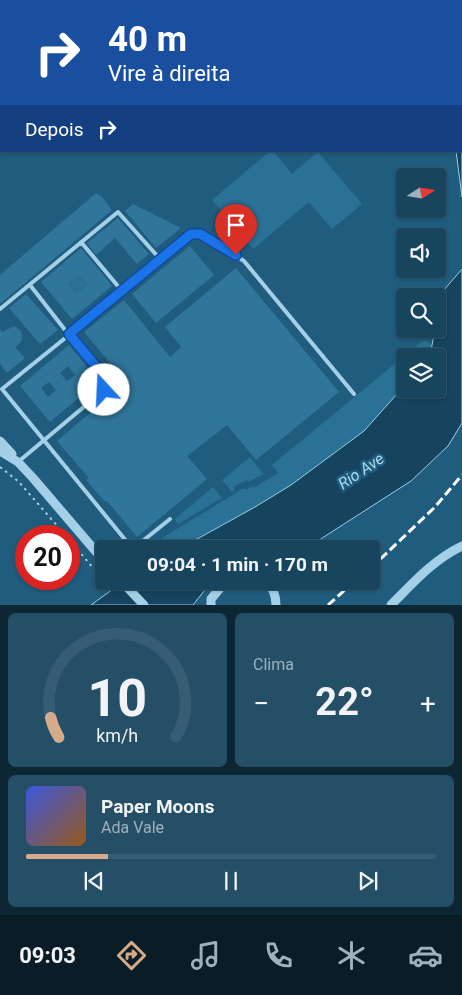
<!DOCTYPE html>
<html lang="pt">
<head>
<meta charset="utf-8">
<style>
	:root { --surface:#18455e; --page:#254f67; --text:#f1f3f6; --muted:#9fb1bc; --line:#365d73; --accent:#d6ab8b }
	body { margin:0; font-family:Roboto,sans-serif; background:var(--page); color:var(--text); height:100vh; display:flex; flex-direction:column; font-size:19px; white-space:nowrap }
	* { box-sizing:border-box; margin:0 }
	p { font-size:16px; color:var(--muted) }
	.icon { flex:none; width:28px; height:28px; fill:none; stroke:currentColor; stroke-width:2; stroke-linecap:round; stroke-linejoin:round }
	.map { position:relative; height:605px; overflow:hidden }
	.panel { display:flex; flex-direction:column; gap:8px; padding:8px; background:#0d2634; flex:1 }
	.panel>* { flex:none }
	.guide { position:absolute; left:0px; top:0px; width:462px; height:152px; box-shadow:0 1px 4px #0004,0 0 0 1px var(--line); background:#1a4fa0; color:#fff; overflow:hidden }
	.needle { width:32px; rotate:78deg }
	.fabs { position:absolute; left:396px; top:168px; display:grid; gap:10px }
	.fabs a { display:grid; place-items:center; width:50px; height:50px; border-radius:5px; background:var(--surface); box-shadow:0 1px 4px #0004,0 0 0 1px var(--line); font-size:25px }
	.speed { position:absolute; left:15px; top:525px; display:flex; gap:10px; font-size:25px; font-weight:700; text-align:center }
	.speed>* { display:grid; place-content:center; width:65px; height:65px; border-radius:50%; background:var(--surface); box-shadow:0 1px 4px #0004,0 0 0 1px var(--line); line-height:1 }
	.speed .limit { border:8px solid #d22; background:#fff; color:#111 }
	.pin { position:absolute; display:grid; place-items:center; width:42px; height:42px; color:#fff; margin:-51px -21px; border-radius:50% 50% 50% 0; rotate:-45deg; box-shadow:0 0 5px #0007 }
	.pin .icon { rotate:45deg }
	.me { position:absolute; width:55px; margin:-28px; rotate:340deg; stroke-linejoin:round; filter:drop-shadow(0 0 4px #0008) }
	.turn { display:flex; align-items:center; gap:18px; height:105px; padding:0 25px; font-size:22px }
	.turn .icon { width:65px; height:65px; stroke-width:2.5 }
	.turn b { display:block; font-size:35px; line-height:42px }
	.then { display:flex; align-items:center; height:48px; padding:0 25px; background:#0003; gap:10px; font-size:19px }
	.big { font-size:38px; font-weight:700; line-height:1.1 }
	.panel .card { flex:1; display:flex; flex-direction:column; justify-content:center; gap:8px; min-width:0; padding:0 18px; border-radius:8px; background:var(--page) }
	.panel .dial { align-items:center; gap:0 }
	.dial svg { height:130px; overflow:visible; fill:none; stroke:var(--line); stroke-width:7; stroke-linecap:round; text-anchor:middle }
	.dial text { fill:var(--text); stroke:none }
	.song { display:flex; align-items:center; gap:15px }
	.cover { width:60px; height:60px; border-radius:8px; background:linear-gradient(135deg,hsl(230 70% 55%),hsl(30 70% 35%)) }
	.played { height:5px; border-radius:2px; background:linear-gradient(90deg,var(--accent) 20%,var(--line) 20%) }
	.keys { display:flex; justify-content:space-around; direction:ltr }
	.heat { display:flex; justify-content:space-between; align-items:center; font-size:28px; direction:ltr }
	.panel .tiles { flex:1; display:grid; gap:8px; grid-template-columns:1fr 1fr }
	.card:last-child { grid-column:span 2 }
	.trip { position:absolute; left:95px; top:540px; width:285px; height:50px; border-radius:5px; background:var(--surface); box-shadow:0 1px 4px #0004,0 0 0 1px var(--line); font-weight:700; line-height:50px; text-align:center }
	.tab-bar { display:flex; height:80px; justify-content:space-around; align-items:center; background:#0a1c26; color:var(--muted) }
	.tab-bar .icon { width:35px; height:35px }
	.tab-bar .current { color:var(--accent) }
	.tab-bar b { font-size:22px; color:var(--text) }
	.map>svg:first-child { display:block }
	.green { fill:#2a7196 }
	.water { fill:#16435d; stroke:#98cee8 }
	.building { fill:#30769b; fill-rule:evenodd }
	.lines { fill:none; stroke-linecap:round; stroke-linejoin:round }
	.path { stroke:#a4d0e7; stroke-width:2; stroke-dasharray:2.5 4; stroke-linecap:butt }
	.service { stroke:#a4d0e7; stroke-width:4 }
	.minor { stroke:#a4d0e7; stroke-width:5 }
	.tertiary { stroke:#a4d0e7; stroke-width:9 }
	.rail { stroke:#fff; stroke-width:3; stroke-dasharray:9 4; stroke-linecap:butt }
	.route-casing { stroke:#114b97; stroke-width:12 }
	.route { stroke:#1a73e8; stroke-width:9 }
	.labels { text-anchor:middle; dominant-baseline:central; stroke-width:5; stroke-linejoin:round; paint-order:stroke }
	.water-label { font-size:16px; font-style:italic; fill:#afd9ef; stroke:#205c7e }
</style>
</head>
<body>
<div class="map">
<svg width="462" height="605" viewBox="0 0 462 605">
	<rect width="100%" height="100%" fill="#205c7e"/>
	<!-- green -->
	<path class="green" d="M270,151H273L292,174L318,152L362,204L332,229L309,202L253,249L212,200Z
		M80,275L88,285L76,294L68,284Z
		M426,341L432,345L426,356H405V385L364,431L291,485L255,507L179,549H144L244,488L246,490L252,486L254,488L278,473L272,465L421,342Z
		M250,457L264,474L248,482L247,480L233,487L235,490L232,492L222,480Z
		M213,487L222,498L178,524L175,519Z"/>
	<!-- water -->
	<path class="water" d="M462,66V197L456,151H461Z
		M462,269V423L448,446L411,481L305,549H179L255,507L291,485L364,431L405,385V389H438V356H430L435,329H438V318L443,291Z
		M124,581H212L193,605H91Z"/>
	<!-- building -->
	<path class="building" d="M96,193L101,196L112,210L0,304V275Z
		M133,204L181,228L156,248L125,211Z
		M118,218L149,254L137,264L115,238L96,255L87,243Z
		M190,246L214,275L156,323L132,294Z
		M81,248L112,286L72,319L41,282ZM80,275L88,285L76,294L68,284Z
		M236,268L339,392L256,460L227,425L187,456L207,479L137,537L113,508L107,501H104L86,480L89,478L57,441L126,382L84,332L124,300L170,357L181,347L165,327Z
		M26,294L58,330L40,344L9,308Z
		M14,326L21,331L22,335L21,342L15,347L25,358L7,373L0,364V329L2,332Z
		M69,345L99,381L50,422L20,386ZM68,366L75,375L67,381L60,373ZM49,382L56,390L48,397L41,388Z"/>
	<g class="lines">
		<!-- path -->
		<path class="path" d="M0,467L19,482L66,536
			M69,539L93,568L104,575"/>
		<!-- service -->
		<path class="service" d="M81,242L122,291
			M30,285L69,335L186,238L191,234H200L244,261L354,394
			M0,309L118,212L160,259
			M18,462L104,390L106,383L104,376L69,335L2,389L127,542L131,546L139,544L170,519"/>
		<!-- minor -->
		<path class="minor" d="M8,1V0"/>
		<!-- tertiary -->
		<path class="tertiary" d="M0,441L12,454
			M0,451L18,462L33,478L104,561
			M121,581L144,605
			M267,581C273,588 276,595 276,605
			M211,605V599L226,581
			M391,605C413,583 433,560 462,546"/>
		<!-- rail -->
		<path class="rail" d="M371,568L435,507L462,475
			M328,605L355,581"/>
	</g>
	<g class="lines">
		<!-- route casing -->
		<g class="route-casing">
			<path id="route" d="M104,390L106,383L104,376L69,334L191,234H200L236,255"/>
		</g>
		<!-- route -->
		<use href="#route" class="route"/>
	</g>
	<g class="labels">
		<!-- water labels -->
		<g class="water-label">
			<text transform="translate(361 471) rotate(-34)">Rio Ave</text>
		</g>
	</g>
</svg>
<div class="fabs">
<a><svg class="needle" viewBox="-14 -14 28 28"><path d="M0-13l5 13h-10z" fill="#e53935"/><path d="M0 13l5-13h-10z" fill="#9fb1bc"/></svg></a>
<a><svg class="icon" aria-label="sound" viewBox="0 0 24 24"><path d="M4 9h4l5-4v14l-5-4H4zM17 9q2 3 0 6"/></svg></a>
<a><svg class="icon" aria-label="search" viewBox="0 0 24 24"><circle cx="10" cy="10" r="6"/><path d="M15 15l6 6"/></svg></a>
<a><svg class="icon" aria-label="layers" viewBox="0 0 24 24"><path d="M12 4l9 5-9 5-9-5zM3 14l9 5 9-5"/></svg></a>
</div>
<div class="speed"><div class="limit">20</div></div>
<div class="pin" style="left:236px;top:255px;background:#d93025"><svg class="icon" aria-label="arrive" viewBox="0 0 24 24"><path d="M6 21V4h12l-3 4 3 4H6"/></svg></div>
<svg class="me" style="left:104px;top:390px" viewBox="-20 -20 40 40"><circle r="19" fill="#fff"/><path d="M0-13L10 11 0 6-10 11z" fill="#1a73e8"/></svg>
<div class="trip">09:04 · 1 min · 170 m</div>
<div class="guide">
<div class="turn"><svg class="icon" aria-label="right" viewBox="0 0 24 24"><path d="M7 20v-9h11M14 6l5 5-5 5"/></svg><div><b>40 m</b>Vire à direita</div></div>
<div class="then">Depois<svg class="icon" aria-label="right" viewBox="0 0 24 24"><path d="M7 20v-9h11M14 6l5 5-5 5"/></svg></div>
</div>
</div>
<section class="panel">
<div class="tiles">
<div class="card dial"><svg viewBox="0 0 100 80">
<path d="M14 69A42 42 0 1 1 86 69"/>
<path d="M14 69A42 42 0 0 1 9 57" stroke="#d6ab8b"/>
<text x="50" y="56" font-size="32" font-weight="700">10</text>
<text x="50" y="72" font-size="11">km/h</text>
</svg></div>
<div class="card"><p>Clima</p>
<div class="heat"><a>−</a><b class="big">22°</b><a>+</a></div>
</div>
<div class="card">
<div class="song"><i class="cover"></i><div><b>Paper Moons</b><p>Ada Vale</p></div></div>
<div class="played"></div>
<div class="keys"><svg class="icon" aria-label="previous" viewBox="0 0 24 24"><path d="M18 5L8 12l10 7zM5 5v14"/></svg><svg class="icon" aria-label="pause" viewBox="0 0 24 24"><path d="M8 5v14M16 5v14"/></svg><svg class="icon" aria-label="next" viewBox="0 0 24 24"><path d="M6 5l10 7-10 7zM19 5v14"/></svg></div>
</div>
</div>
</section>
<nav class="tab-bar">
<b>09:03</b>
<svg class="icon current" aria-label="directions" viewBox="0 0 24 24"><path d="M12 3l9 9-9 9-9-9zM9 14v-3h6M13 9l2 2-2 2"/></svg>
<svg class="icon" aria-label="music" viewBox="0 0 24 24"><path d="M9 18V5l10-2v13"/><circle cx="6" cy="18" r="3"/><circle cx="16" cy="16" r="3"/></svg>
<svg class="icon" aria-label="phone" viewBox="0 0 24 24"><path d="M5 4h4l2 5-3 2q2 4 5 5l2-3 5 2v4C11 20 4 13 5 4z"/></svg>
<svg class="icon" aria-label="climate" viewBox="0 0 24 24"><path d="M12 3v18M4 7l16 10M4 17L20 7"/></svg>
<svg class="icon" aria-label="car" viewBox="0 0 24 24"><path d="M5 17H2v-5l4-1 3-4h7l3 4 3 1v5h-3M9 17h6M6 11h13"/><circle cx="7" cy="17" r="2"/><circle cx="17" cy="17" r="2"/></svg>
</nav>
</body>
</html>
